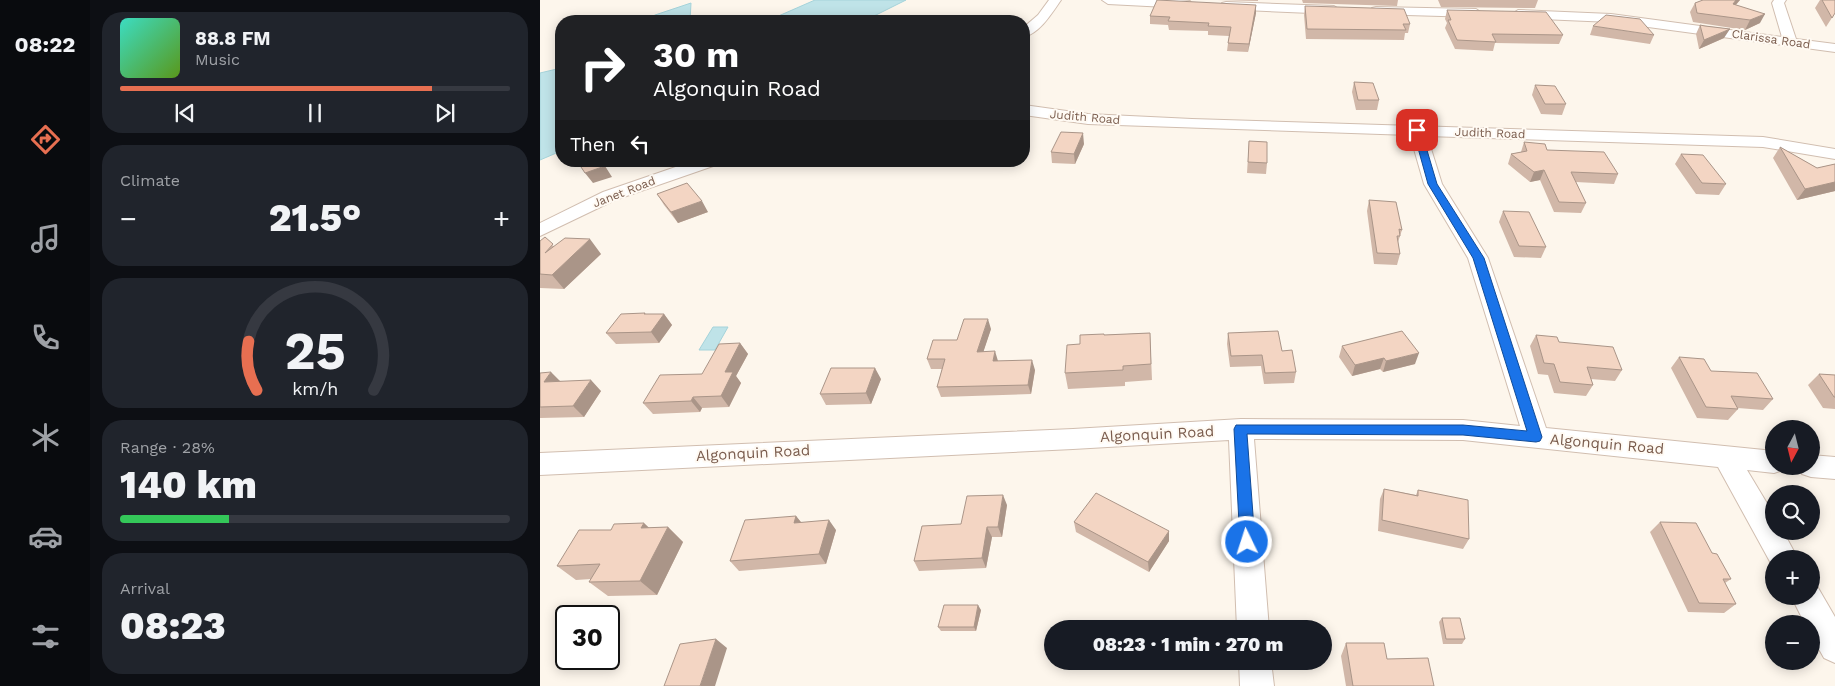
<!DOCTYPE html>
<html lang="en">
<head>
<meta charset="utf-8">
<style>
	:root { --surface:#171b24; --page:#20242c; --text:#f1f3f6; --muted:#9ea1a6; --line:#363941; --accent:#e76f51 }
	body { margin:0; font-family:"Work Sans",sans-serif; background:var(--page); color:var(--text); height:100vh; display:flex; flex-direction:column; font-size:19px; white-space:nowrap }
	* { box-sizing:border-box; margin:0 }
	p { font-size:16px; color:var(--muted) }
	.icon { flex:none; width:28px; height:28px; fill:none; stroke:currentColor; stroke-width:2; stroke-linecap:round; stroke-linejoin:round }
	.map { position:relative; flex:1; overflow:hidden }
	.panel { display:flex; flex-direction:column; gap:12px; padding:12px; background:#0d0f14; width:450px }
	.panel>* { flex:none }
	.guide { position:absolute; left:15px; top:15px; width:475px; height:152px; border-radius:20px; box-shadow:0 2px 12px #0003; background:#202124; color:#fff; overflow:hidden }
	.needle { width:32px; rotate:187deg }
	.tools { position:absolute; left:1225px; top:420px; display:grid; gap:10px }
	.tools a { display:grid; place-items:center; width:55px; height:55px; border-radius:50%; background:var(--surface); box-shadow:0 2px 12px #0003; font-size:25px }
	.speed { position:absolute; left:15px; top:605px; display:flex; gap:10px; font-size:25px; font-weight:700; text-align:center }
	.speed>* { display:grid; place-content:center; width:65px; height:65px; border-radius:50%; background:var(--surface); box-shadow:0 2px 12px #0003; line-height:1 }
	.speed .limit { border:2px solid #111; border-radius:8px; background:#fff; color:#111 }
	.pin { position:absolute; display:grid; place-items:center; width:42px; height:42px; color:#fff; margin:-21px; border-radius:10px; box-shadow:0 2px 8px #0006 }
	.me { position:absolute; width:55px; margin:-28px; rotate:356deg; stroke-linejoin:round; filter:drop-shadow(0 0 4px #0008) }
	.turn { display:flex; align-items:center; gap:18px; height:105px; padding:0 15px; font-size:22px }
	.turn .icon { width:65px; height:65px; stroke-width:2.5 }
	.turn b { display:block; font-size:35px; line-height:42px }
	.then { display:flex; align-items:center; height:48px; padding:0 15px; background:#0003; gap:10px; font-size:19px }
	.big { font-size:38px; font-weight:800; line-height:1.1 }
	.panel .widget { flex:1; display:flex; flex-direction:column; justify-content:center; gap:8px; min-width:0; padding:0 18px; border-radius:20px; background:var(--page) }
	.panel .dial { align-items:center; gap:0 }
	.dial svg { height:130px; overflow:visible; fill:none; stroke:var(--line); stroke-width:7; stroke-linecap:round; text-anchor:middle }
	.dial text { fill:var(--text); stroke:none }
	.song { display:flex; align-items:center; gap:15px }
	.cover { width:60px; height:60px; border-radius:8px; background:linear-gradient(135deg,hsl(170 70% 55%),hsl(90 70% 35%)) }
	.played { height:5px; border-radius:2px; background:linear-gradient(90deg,var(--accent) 80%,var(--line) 80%) }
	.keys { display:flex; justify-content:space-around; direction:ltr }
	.heat { display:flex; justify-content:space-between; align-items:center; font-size:28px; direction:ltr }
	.charge { height:8px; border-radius:4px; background:linear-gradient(90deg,#34c759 28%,var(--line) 0) }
	.trip { position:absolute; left:504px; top:620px; width:288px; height:50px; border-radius:25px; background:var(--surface); box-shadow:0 2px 12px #0003; font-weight:800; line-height:50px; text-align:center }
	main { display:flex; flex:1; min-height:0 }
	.menu { display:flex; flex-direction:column; width:90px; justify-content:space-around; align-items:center; background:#090b0e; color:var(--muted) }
	.menu .icon { width:35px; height:35px }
	.menu .active { color:var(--accent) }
	.menu b { font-size:22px; color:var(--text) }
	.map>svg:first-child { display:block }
	.water { fill:#bfe3e8; stroke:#a5d3da }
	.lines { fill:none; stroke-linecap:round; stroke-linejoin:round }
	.minor-casing { stroke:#d1beb0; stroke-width:2 }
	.minor { fill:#fff; fill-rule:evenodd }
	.wall { fill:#d1b7a8 }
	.shaded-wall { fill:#aa9588 }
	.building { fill:#f3d5c3; stroke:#aa9588 }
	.route { fill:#1a73e8; stroke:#114b97 }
	.labels { text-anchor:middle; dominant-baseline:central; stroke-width:4; stroke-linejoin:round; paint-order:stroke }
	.far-street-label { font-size:12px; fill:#7a5c4d; stroke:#fffaf3 }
	.street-label { font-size:15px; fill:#7a5c4d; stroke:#fffaf3 }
</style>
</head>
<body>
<main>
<nav class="menu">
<b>08:22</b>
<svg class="icon active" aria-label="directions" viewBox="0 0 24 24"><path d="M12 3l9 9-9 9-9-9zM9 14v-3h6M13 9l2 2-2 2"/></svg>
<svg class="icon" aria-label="music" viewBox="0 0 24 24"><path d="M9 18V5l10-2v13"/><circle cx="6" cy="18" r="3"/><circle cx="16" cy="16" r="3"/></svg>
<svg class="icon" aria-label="phone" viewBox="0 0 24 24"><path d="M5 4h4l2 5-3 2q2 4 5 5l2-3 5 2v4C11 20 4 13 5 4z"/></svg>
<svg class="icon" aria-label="climate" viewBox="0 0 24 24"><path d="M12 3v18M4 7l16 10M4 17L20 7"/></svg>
<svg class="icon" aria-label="car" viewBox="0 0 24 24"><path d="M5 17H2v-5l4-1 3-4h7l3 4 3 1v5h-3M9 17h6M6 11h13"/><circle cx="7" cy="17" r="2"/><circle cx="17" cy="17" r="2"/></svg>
<svg class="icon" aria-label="filters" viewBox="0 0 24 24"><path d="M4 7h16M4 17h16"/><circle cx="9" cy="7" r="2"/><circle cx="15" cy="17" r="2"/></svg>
</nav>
<section class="panel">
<div class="widget">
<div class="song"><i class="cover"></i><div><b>88.8 FM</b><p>Music</p></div></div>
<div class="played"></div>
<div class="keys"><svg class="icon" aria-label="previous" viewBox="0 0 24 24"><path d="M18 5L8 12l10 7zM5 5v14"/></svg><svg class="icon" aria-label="pause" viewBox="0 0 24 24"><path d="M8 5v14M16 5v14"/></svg><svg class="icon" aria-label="next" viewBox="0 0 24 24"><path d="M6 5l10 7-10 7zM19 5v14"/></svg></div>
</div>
<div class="widget"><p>Climate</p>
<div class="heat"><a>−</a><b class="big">21.5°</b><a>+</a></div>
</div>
<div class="widget dial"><svg viewBox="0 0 100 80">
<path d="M14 69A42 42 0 1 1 86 69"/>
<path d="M14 69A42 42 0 0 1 9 39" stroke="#e76f51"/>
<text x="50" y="56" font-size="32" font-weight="700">25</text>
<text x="50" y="72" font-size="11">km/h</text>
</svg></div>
<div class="widget"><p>Range · 28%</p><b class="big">140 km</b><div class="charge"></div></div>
<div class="widget"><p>Arrival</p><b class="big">08:23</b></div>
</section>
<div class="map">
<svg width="1295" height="686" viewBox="0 0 1295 686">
	<rect width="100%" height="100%" fill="#fdf6ec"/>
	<!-- water -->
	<path class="water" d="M275,0H366L324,21H227Z
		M151,3L150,21H105L115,15Z
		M21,68V151L0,160V73Z
		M173,327H188L175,350H159Z"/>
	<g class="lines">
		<!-- minor casing -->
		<g class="minor-casing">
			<path id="minor" d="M509,0H521C512,13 500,33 484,37V27L498,15Z
				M562,0H639L650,1L652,4L646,8L568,4Z
				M1234,0H1246L1244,3L1256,39L1295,44V52L1071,22L978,18L972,14L978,10L1071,14L1242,37L1232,3Z
				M686,2L794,6L800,10L794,14L682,9L680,6L682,3Z
				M836,7L936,9L942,13L936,17L832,14L830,11L832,8Z
				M484,105L548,114L652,119L1223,137L1295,149V159L1223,147L887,136L902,184L948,258L1006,428L1234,451V466H1245L1243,470L1234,473L1207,470L1234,515V531H1243L1258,559H1234V569L1178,467L923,440L714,439L729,629H697L689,440L533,449L0,475V453L533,429L701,419L923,420L980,426L928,258L884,184L870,135L548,124L484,115Z
				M153,161H178L176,165L75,200L0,236V223L63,192Z
				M1271,455L1295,457V479L1271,477L1262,474L1258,466H1271Z
				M1271,583L1277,586L1295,617V663L1284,658L1271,635V624H1265L1251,596H1271Z
				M699,661H731L734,686H700Z"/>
		</g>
		<!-- minor -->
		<use href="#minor" class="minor"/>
	</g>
	<!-- wall -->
	<path class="wall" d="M677,0H718V1Z
		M762,0H858L857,6L763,3Z
		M898,0H998L995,8L901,7Z
		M1163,0H1200L1196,5L1220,23L1205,30L1153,22L1150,12L1155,3Z
		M1280,0H1295V13L1286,27L1275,8Z
		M716,5V13L708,52L687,51L689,36L668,35V31L629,30L628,25L610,24V16Z
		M765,6L870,24L868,33H865L864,40L766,39L764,15Z
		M907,10L1023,35L1019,44L955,43L953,51L915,49L905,28L907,23L905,19Z
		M1160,25L1184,38L1159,49L1156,34Z
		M1053,26L1114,35L1110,44L1050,35Z
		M814,82L839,100L837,110H816L812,92Z
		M995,85L1026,104L1022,115L1001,114L992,95Z
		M709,141L727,163L726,174L707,173Z
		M984,142L1007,150L1078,174L1074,184L1036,182L1046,203L1041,213L1014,212L1000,180L990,182L968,164L971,154L981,152Z
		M544,144L535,164L512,163L511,152Z
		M1240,147L1277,168L1295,164V191L1257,200L1233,158Z
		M1141,154L1186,184L1179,195L1156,194L1135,164Z
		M117,194L168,212L138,223L124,205Z
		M829,200L862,230L858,242L860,254L857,265L834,264L827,211Z
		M963,211L1006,247L1001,258L974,257L959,222Z
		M0,241L14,246L61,254L24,289L0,288Z
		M105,313L106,314H124L132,325L119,343L76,344L66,333Z
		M451,329L443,352L458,361L495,370L491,394L401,397L397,387L402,369H391L387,359L417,340Z
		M610,333L612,380L585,382V386L528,389L525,373L540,344L564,335Z
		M688,333L742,351L756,372L754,383L724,384L721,366L690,367L687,344Z
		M996,335L1019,342L1082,370L1075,381L1051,379L1053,385L1046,396L1014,393L1008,375L998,374L990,346Z
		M200,343L208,354L196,376L201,383L189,407L162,408L160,412L113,414L103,403L162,374Z
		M802,346L875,364L843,372L840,369L812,376L799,357Z
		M1139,357L1171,371L1233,399L1223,410L1198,408V409L1188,420L1157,418L1131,368Z
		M0,373L20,381L61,391L44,417L0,418Z
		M1279,374L1295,375V409L1283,408L1268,385Z
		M341,379L331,404L286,405L280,394Z
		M844,489L876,495L878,490L929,539L923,549L838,531L840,499Z
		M467,505L462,537H452L446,568L379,571L374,561L421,524Z
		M256,516L261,522L296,530L286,564L199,571L190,561Z
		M534,522L629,541L609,572L536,532Z
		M1120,522L1172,553L1191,579L1185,583L1196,604L1184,613L1148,612L1110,532Z
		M128,527L143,542L117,595L68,596L49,582L51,579L36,580L17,566L109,528Z
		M441,610L436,631H401L398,627Z
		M902,618L925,639L922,644H903L899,622Z
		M806,643L847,659L894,686H806L801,656Z"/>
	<!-- shaded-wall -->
	<path class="shaded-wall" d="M1196,0H1200L1188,13L1193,4Z
		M716,5V13L708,52L709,44Z
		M1225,14L1220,23L1205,30L1210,20Z
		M1190,29L1184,38L1159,49L1164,40Z
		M543,133L544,144L535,164L534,154Z
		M65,166L72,177L53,183L45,173Z
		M1004,170L1000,180L990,182L994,172Z
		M1295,182V191L1257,200L1265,189Z
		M162,201L168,212L138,223L131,212Z
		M50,239L61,254L24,289L12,275Z
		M124,314L132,325L119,343L111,332Z
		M448,319L451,329L440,362L437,352Z
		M200,343L208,354L196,376L201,383L189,407L181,396L185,372Z
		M455,351L458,361H453Z
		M879,353L875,364L843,372L846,361Z
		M844,358L840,369L812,376L815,365Z
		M492,360L495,370L491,394L488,385Z
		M335,368L341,379L331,404L326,393Z
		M11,372L22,383L4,382Z
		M51,380L61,391L44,417L33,406Z
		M153,397L162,408L160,412L151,401Z
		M463,495L467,505L462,537L458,527Z
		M256,516L264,526L254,523Z
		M289,520L296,530L286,564L279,554Z
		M104,523L120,538L101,528Z
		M128,527L143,542L117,595L100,581Z
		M447,527L452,537L446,568L442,558Z
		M629,531V541L609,572L608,562Z
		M438,605L441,610L436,631L434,627Z
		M176,639L187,648L175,686H160Z"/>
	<!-- building -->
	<path class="building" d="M617,0L716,5L709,44L688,43L691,27L668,26L669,23L628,21L630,17L610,16Z
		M1163,0H1196L1193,4L1225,14L1210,20L1157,13L1155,3Z
		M1282,0H1295V13L1292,18Z
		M765,6L864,9L870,24H863L866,30L767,29Z
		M907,10L1006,12L1023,35L952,34L956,42L917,40L908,20H911Z
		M1066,15L1100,19L1114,35L1053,26Z
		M1160,25L1165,26L1190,29L1164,40Z
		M814,82L833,83L839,100H818Z
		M995,85L1015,86L1026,104H1005Z
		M521,132L543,133L534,154L511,152Z
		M709,141L727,142V163L708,162Z
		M984,142L1005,144L1007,150L1064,152L1078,174L1031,172L1046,203L1019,202L1004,170L994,172L971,154L987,151Z
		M1240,147L1277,168L1295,164V182L1265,189Z
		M1141,154L1163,155L1186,184L1162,183Z
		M37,161H61L65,166L45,173Z
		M147,183L162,201L131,212L117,194Z
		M829,200L856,202L862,230L859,229L860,236H857L860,254L837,253Z
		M963,211L989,212L1006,247L979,246Z
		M5,237L13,244L5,253L25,238L50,239L12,275L0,274V241Z
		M105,313L104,314H124L111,332L66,333L81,314Z
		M424,319H448L437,352L455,351L453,361L492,360L488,385L397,387L405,359H387L393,340H417Z
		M738,331L742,351L752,350L756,372L725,373L722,355L691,356L688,333Z
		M862,331L879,353L846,361L844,358L815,365L802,346Z
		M610,333L611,364L583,366V370L525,373L527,345L540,344V335L564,334V335Z
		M996,335L1017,337L1019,342L1073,347L1082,370L1047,367L1053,385L1020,382L1014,364L1004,363Z
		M200,343L185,372H193L181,396L153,397L151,401L103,403L120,375L162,374L179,344Z
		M1139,357L1164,359L1171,371L1217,373L1233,399L1191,396L1198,409L1166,407Z
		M291,368H335L326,393L280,394Z
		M11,372L4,382L51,380L33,406L0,407V373Z
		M1279,374L1295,375V397H1294Z
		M844,489L878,496V490L928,500L929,539L842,520Z
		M556,493L629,531L608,562L534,522Z
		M463,495L458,527H447L442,558L374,561L382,526L421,524L427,496Z
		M256,516L254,523L289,520L279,554L190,561L205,520Z
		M1120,522L1156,523L1172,553L1177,554L1191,579H1183L1196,604L1159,603Z
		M104,523L101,528L128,527L100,581L49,582L60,564L17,566L39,530H71L74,524Z
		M404,605H438L434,627H398Z
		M902,618H920L925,639H906Z
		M176,639L160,686H124L140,644Z
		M806,643H844L847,659L888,658L894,686H813Z"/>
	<!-- route -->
	<path class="route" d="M875,128L881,130L897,184L944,258L1002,437L1000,441L996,442L923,435L707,434L715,542L712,547L707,549L702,547L700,542L694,429L696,425H923L987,431L933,258L888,184L873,130Z"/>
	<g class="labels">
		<!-- far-street labels -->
		<g class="far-street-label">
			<text transform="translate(1231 39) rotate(8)">Clarissa Road</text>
			<text transform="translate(545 117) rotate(5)">Judith Road</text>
			<text transform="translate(950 133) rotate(2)">Judith Road</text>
			<text transform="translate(84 192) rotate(-21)">Janet Road</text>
		</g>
		<!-- street labels -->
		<g class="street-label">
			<text transform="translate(617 434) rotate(-3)">Algonquin Road</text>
			<text transform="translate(1067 444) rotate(5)">Algonquin Road</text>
			<text transform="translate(213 453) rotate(-3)">Algonquin Road</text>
		</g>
	</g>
</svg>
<div class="tools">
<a><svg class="needle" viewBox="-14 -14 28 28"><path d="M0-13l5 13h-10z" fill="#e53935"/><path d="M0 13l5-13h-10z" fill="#9ea1a6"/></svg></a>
<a><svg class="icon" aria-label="search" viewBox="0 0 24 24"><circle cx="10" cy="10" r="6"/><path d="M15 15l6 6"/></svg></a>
<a>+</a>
<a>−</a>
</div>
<div class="speed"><div class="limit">30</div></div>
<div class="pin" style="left:877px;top:130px;background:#d93025"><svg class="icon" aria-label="arrive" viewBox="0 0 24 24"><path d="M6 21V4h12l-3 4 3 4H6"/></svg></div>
<svg class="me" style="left:707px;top:542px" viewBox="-20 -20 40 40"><circle r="17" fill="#1a73e8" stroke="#fff" stroke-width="3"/><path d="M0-11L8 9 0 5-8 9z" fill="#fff"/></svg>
<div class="trip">08:23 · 1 min · 270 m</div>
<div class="guide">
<div class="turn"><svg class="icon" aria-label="right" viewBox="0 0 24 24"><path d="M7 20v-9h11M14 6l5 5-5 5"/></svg><div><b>30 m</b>Algonquin Road</div></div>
<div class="then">Then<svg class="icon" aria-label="left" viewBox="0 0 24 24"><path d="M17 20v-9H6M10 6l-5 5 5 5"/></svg></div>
</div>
</div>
</main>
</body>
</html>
